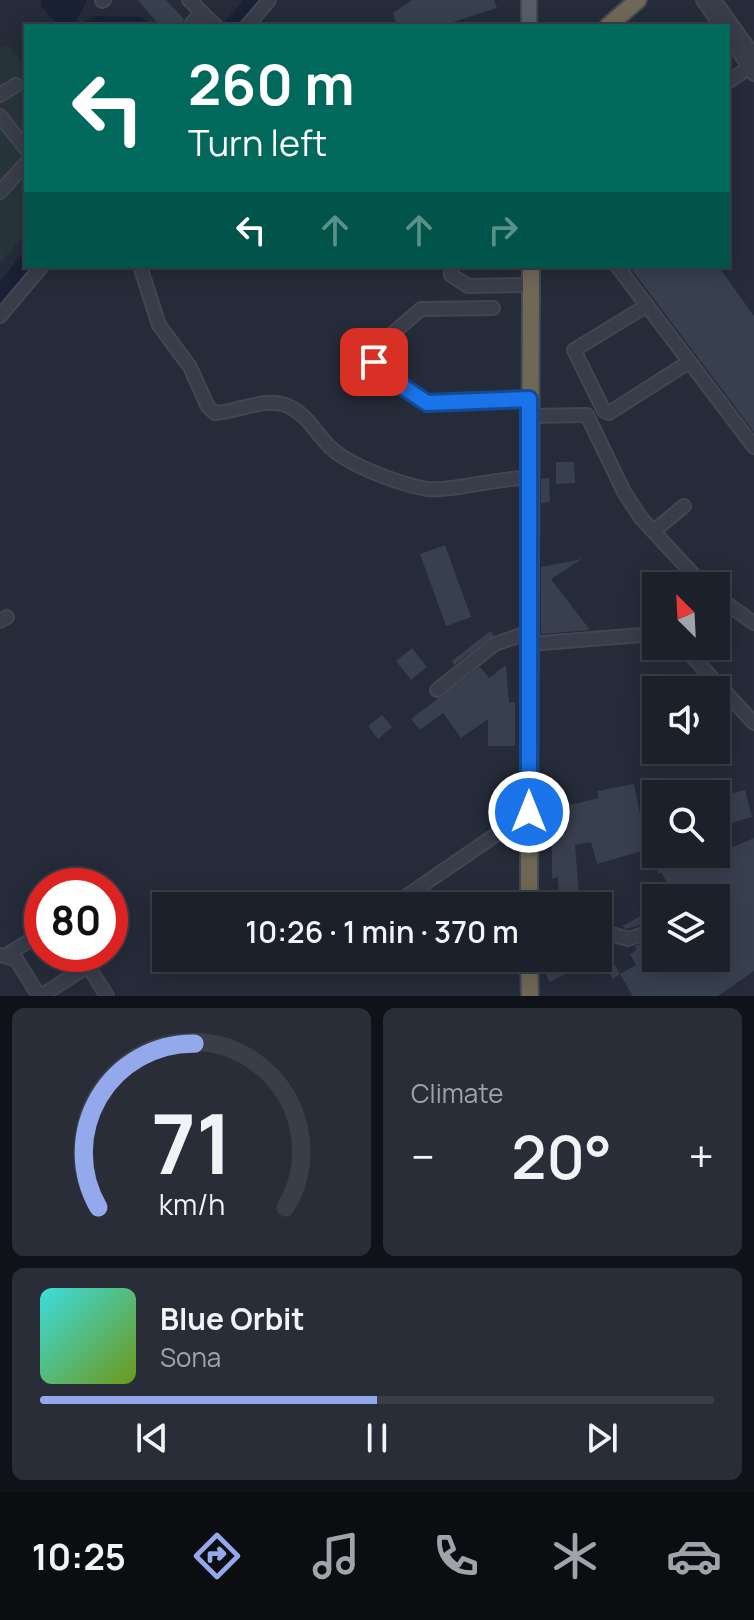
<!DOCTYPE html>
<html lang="en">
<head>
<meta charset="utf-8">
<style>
	:root { --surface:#1c202b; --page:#292d37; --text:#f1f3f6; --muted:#a0a3a9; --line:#3a3e47; --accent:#93a9eb }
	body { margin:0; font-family:Manrope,sans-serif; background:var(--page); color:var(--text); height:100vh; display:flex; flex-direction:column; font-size:30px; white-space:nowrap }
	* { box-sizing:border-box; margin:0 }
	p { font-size:26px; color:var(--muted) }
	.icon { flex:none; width:44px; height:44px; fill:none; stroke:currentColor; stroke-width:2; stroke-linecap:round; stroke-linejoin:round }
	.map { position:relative; height:996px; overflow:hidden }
	.details { display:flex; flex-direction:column; gap:12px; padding:12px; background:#0f1218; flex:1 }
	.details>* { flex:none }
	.top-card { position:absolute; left:24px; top:24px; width:706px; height:244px; border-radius:0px; box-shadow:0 4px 20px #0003,0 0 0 2px var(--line); background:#00695c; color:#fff; overflow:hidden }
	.needle { width:52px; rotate:336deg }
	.controls { position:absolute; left:642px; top:572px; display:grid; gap:16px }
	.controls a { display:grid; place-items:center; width:88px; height:88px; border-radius:0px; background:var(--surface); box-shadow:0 4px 20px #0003,0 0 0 2px var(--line); font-size:40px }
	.speed { position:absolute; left:24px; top:868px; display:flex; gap:16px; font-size:40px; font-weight:700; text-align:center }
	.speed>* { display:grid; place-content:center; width:104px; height:104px; border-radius:50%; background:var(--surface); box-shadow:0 4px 20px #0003,0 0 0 2px var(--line); line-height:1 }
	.speed .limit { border:12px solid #d22; background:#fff; color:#111 }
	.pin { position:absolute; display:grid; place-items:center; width:68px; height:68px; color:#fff; margin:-34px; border-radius:16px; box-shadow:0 4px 12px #0006 }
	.me { position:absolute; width:88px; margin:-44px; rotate:0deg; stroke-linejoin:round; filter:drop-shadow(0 0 6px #0008) }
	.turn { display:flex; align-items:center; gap:28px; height:168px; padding:0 32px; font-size:36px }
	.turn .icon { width:104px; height:104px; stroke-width:2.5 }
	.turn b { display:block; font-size:56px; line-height:68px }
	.lanes { display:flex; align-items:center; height:76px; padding:0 32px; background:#0003; justify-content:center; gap:40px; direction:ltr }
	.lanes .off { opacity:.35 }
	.big { font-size:60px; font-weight:600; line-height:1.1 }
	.details .card { flex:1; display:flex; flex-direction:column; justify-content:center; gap:12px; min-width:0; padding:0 28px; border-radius:12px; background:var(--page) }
	.details .dial { align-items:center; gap:0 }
	.dial svg { height:208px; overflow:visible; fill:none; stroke:var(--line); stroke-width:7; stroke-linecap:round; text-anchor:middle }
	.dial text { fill:var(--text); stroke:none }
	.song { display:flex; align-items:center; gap:24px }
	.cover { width:96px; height:96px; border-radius:12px; background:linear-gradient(135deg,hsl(180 70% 55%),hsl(80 70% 35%)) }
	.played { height:8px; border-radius:4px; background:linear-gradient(90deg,var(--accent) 50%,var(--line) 50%) }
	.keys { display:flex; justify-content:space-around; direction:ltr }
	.heat { display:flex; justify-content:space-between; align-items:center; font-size:44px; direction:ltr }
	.details .tiles { flex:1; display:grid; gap:12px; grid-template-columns:1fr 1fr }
	.card:last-child { grid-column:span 2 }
	.trip { position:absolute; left:152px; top:892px; width:460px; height:80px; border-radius:0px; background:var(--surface); box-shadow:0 4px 20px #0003,0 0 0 2px var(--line); font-weight:600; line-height:80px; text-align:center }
	.tabs { display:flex; height:128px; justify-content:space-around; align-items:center; background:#0b0d11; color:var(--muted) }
	.tabs .icon { width:56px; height:56px }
	.tabs .selected { color:var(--accent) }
	.tabs b { font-size:36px; color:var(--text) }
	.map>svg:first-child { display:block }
	.green { fill:#27353a }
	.water { fill:#1a2135 }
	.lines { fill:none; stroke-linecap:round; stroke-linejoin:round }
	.river { stroke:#1a2135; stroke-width:18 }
	.building { fill:#383f4f }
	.minor-casing { stroke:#424652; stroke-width:16 }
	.major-casing { stroke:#424652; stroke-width:18 }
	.highway-casing { stroke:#444854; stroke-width:20 }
	.minor { stroke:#393d4a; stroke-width:12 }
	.major { stroke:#575c69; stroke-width:14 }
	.highway { stroke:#6f6857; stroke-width:16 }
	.route-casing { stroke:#114b97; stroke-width:20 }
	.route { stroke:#1a73e8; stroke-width:14 }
</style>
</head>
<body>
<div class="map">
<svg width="754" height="996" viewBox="0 0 754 996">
	<rect width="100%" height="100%" fill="#252b39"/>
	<!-- green -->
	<path class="green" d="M7,45L26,66V233L0,263V49Z"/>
	<!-- water -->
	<path class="water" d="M41,0H87L74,26H59L41,6Z
		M95,16L141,17L153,26H76Z"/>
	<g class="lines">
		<!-- river -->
		<path class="river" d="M233,26L256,0
			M0,297L26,263"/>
	</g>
	<!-- building -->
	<path class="building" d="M138,0H166L184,19L181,26H160Z
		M412,0H494L497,8L440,26H397L393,13Z
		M629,266H718L754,316V432Z
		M556,462H574L575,483L556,484Z
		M549,478L550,502L541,503V479Z
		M445,545L471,617L446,626L420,554Z
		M582,559L551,579L590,630L541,634V567Z
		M490,631L494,635L454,665L452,661Z
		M412,648L427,667L411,680L396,661Z
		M506,665L509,702H515V746H488V719L461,738L443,713L420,730L411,719L480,667L489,678Z
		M382,715L392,727L378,739L368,726Z
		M634,784L640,814L656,811V847L597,864L591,842L575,845L580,906H559L558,877L552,879V834L559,833L553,809L599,798L597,791Z
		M745,790L752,817L716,827V797Z
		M754,838V971L718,996H633L620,974L636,965L630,954L637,950L635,946L656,939V958H716V898H677L661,873L658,874L652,854H686L689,866Z
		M656,907V921L625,929L623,926Z
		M605,948L620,974L613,979L598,954Z
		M568,958H596L550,982L544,971Z"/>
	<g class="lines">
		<!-- minor casing -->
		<g class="minor-casing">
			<path id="minor" d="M189,0L216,26
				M703,0L721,26
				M714,0L754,56
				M102,1L104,0
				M190,26L201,12
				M247,26L269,0
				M728,36L754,74
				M728,82L754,64
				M0,95L16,85
				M0,116L26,149
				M0,192L26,163
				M140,266L159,325L190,367L208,407L215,413C238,412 266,396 288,406C308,415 316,434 331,448C351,466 399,484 427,489C448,492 500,477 530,478
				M452,266L451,275L468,286L531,285
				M617,266L754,447
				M646,306L574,350L604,411L609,413L689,362
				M493,308L421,309L376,348L374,362L381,372L427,403L529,399
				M0,316L42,266
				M530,416L587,415L624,492L641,518L704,586
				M655,530L684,506
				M716,596L754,623
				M0,621L7,617
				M530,644L641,635L656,638
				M677,646L689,653L754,723
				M437,690L495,644L530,632
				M392,906L529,812
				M598,930L628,939L656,930
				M8,954L42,933
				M0,955L16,959L39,996
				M41,996L83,969H90L107,996"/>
		</g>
		<!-- major casing -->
		<g class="major-casing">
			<path id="major" d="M529,0V26"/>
		</g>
		<!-- highway casing -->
		<g class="highway-casing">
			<path id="highway" d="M608,26L638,0
				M529,906L531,266
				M529,958L530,996"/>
		</g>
		<!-- minor -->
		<use href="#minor" class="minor"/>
		<!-- major -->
		<use href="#major" class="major"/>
		<!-- highway -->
		<use href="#highway" class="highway"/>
	</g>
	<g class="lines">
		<!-- route casing -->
		<g class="route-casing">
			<path id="route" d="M374,362L381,372L427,403L529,399V812"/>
		</g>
		<!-- route -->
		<use href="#route" class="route"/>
	</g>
</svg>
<div class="controls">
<a><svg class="needle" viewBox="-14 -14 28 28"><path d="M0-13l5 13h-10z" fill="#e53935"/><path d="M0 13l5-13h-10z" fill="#a0a3a9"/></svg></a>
<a><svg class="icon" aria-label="sound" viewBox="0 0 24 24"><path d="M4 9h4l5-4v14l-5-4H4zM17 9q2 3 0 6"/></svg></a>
<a><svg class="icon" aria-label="search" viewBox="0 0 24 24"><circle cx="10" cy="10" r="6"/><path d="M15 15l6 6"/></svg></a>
<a><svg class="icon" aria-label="layers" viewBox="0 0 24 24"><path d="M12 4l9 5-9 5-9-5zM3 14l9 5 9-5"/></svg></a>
</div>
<div class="speed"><div class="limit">80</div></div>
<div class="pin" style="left:374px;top:362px;background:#d93025"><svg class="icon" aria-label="arrive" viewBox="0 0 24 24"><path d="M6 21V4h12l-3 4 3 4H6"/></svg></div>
<svg class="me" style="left:529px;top:812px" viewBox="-20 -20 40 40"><circle r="17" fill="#1a73e8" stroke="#fff" stroke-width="3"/><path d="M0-11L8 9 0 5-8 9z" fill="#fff"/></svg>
<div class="trip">10:26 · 1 min · 370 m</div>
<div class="top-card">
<div class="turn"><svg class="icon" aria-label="left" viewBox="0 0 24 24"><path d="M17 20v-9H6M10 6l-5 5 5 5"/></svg><div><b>260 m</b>Turn left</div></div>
<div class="lanes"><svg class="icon" aria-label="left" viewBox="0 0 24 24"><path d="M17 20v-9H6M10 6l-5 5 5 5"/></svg><svg class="icon off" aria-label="ahead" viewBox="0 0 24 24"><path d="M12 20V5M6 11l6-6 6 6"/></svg><svg class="icon off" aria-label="ahead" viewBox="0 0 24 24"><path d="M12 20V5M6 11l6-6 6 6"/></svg><svg class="icon off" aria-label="right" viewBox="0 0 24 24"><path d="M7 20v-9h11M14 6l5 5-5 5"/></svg></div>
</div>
</div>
<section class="details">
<div class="tiles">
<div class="card dial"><svg viewBox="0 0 100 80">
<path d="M14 69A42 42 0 1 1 86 69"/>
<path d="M14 69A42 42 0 0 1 51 6" stroke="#93a9eb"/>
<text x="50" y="56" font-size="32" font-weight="700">71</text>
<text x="50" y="72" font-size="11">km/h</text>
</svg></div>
<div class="card"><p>Climate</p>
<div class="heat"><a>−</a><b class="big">20°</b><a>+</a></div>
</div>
<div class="card">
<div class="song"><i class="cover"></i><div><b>Blue Orbit</b><p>Sona</p></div></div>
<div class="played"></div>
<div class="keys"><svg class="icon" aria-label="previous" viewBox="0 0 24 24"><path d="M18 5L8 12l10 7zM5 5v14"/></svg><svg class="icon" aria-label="pause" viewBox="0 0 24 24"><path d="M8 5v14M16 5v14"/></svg><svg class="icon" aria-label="next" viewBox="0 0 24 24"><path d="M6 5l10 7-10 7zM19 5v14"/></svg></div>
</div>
</div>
</section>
<nav class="tabs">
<b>10:25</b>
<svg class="icon selected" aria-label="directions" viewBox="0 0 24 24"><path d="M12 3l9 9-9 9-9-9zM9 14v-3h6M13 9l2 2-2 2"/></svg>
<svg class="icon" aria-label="music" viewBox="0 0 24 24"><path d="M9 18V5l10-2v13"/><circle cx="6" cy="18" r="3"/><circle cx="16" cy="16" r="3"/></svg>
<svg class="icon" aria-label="phone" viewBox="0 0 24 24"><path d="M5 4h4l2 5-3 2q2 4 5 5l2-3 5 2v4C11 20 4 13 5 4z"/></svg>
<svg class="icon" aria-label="climate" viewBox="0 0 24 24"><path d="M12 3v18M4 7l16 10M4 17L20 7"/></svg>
<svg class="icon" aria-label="car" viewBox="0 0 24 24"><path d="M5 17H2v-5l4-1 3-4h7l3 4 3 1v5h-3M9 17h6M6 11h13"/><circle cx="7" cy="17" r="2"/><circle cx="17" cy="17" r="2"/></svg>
</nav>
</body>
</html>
